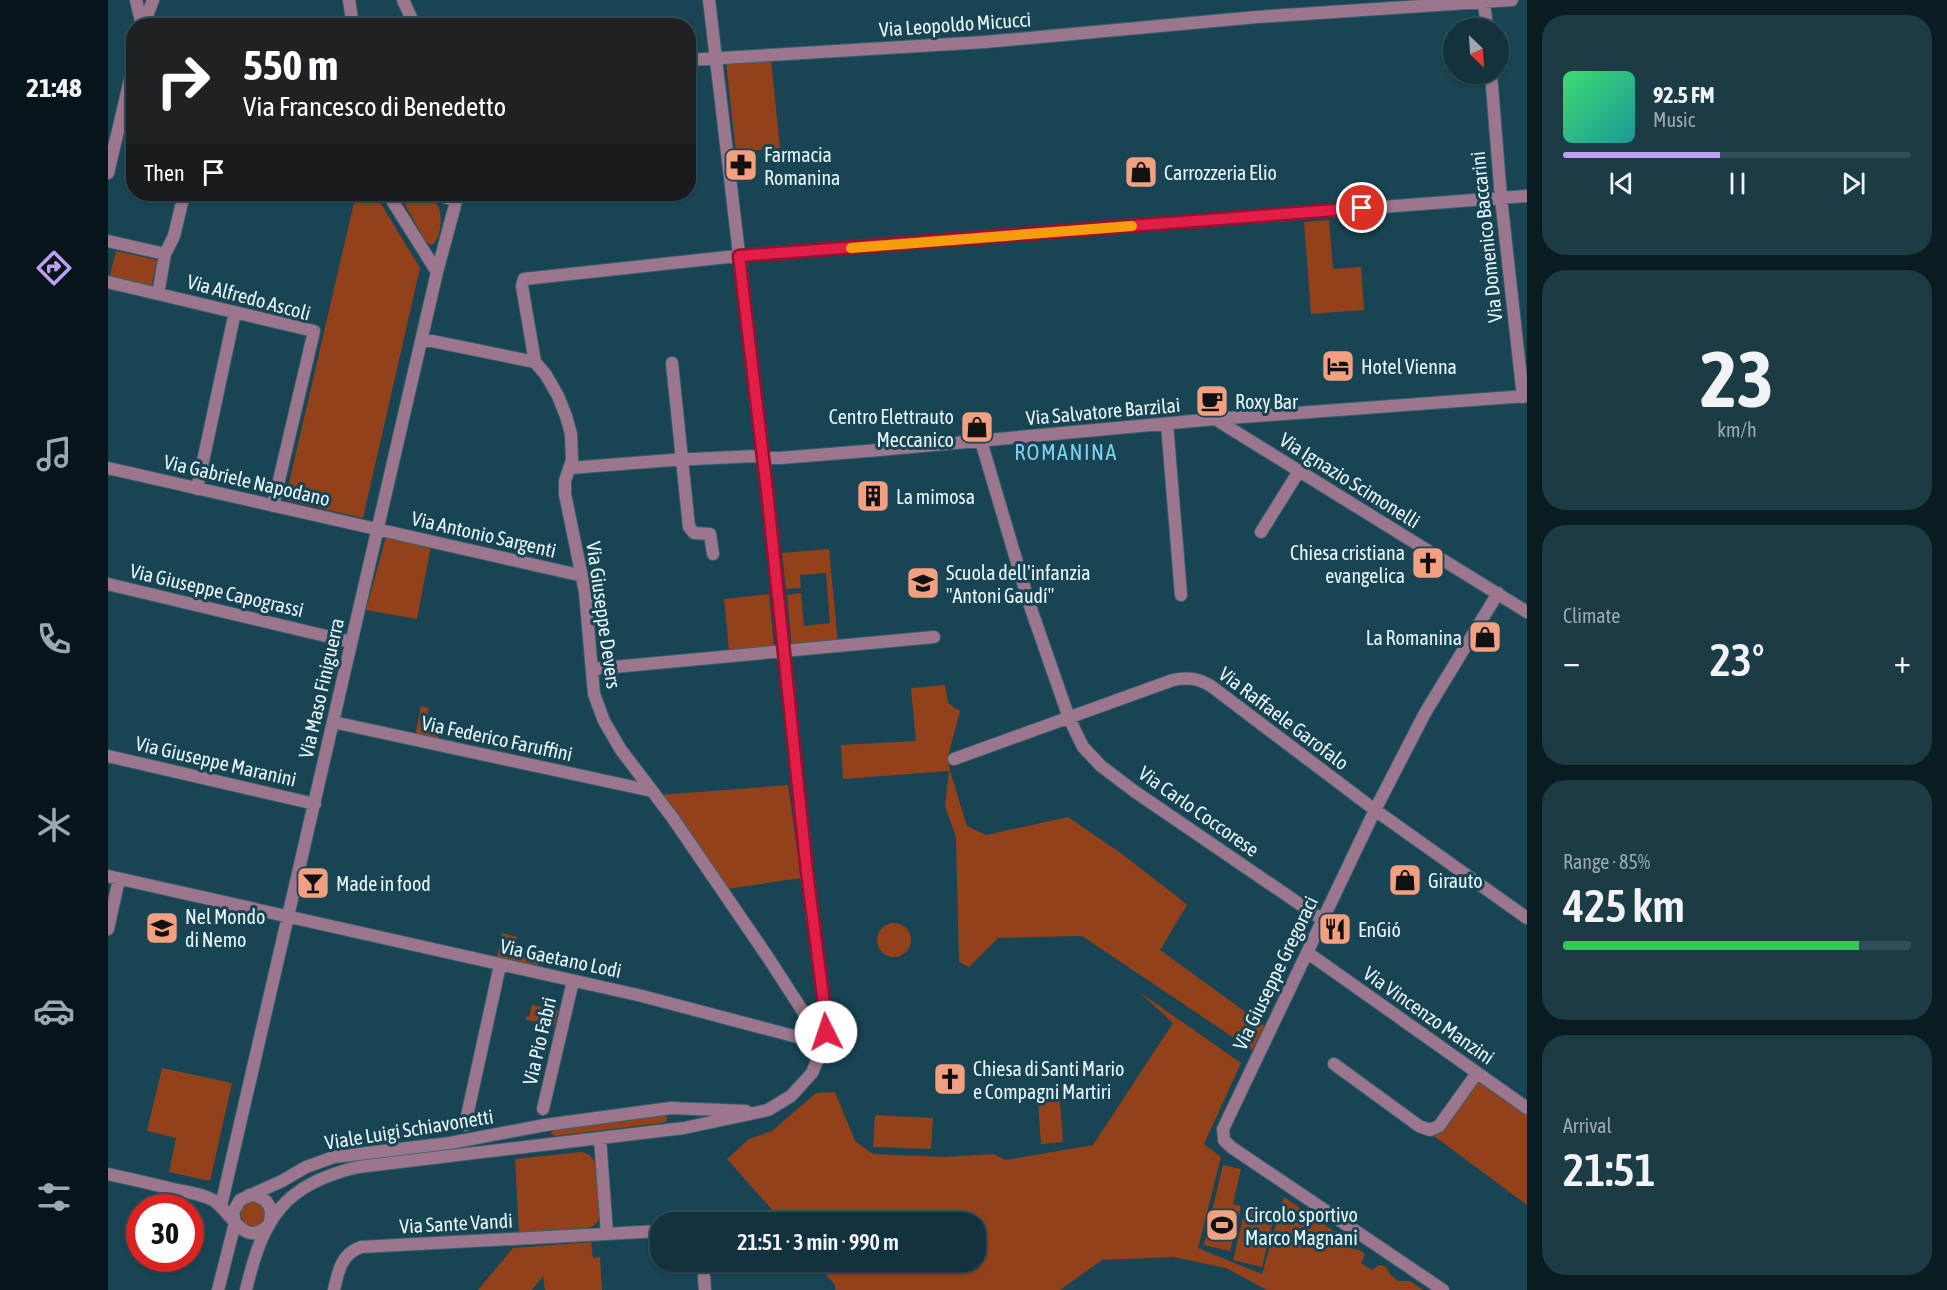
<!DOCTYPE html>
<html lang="en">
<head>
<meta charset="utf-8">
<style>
	:root { --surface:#12333e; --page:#1b3b45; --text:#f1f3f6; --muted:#9caab0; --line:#314e58; --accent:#bca0f2 }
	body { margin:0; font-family:"Asap Condensed",sans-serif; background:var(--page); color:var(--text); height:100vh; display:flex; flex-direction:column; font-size:22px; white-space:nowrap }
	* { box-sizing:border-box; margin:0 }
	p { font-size:20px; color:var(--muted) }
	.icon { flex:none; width:33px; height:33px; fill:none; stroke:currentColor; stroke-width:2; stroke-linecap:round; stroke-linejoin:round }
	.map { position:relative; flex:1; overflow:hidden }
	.side { display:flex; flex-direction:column; gap:15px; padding:15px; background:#0a1c22; width:420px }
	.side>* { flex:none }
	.hud { position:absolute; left:18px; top:18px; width:570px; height:183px; border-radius:24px; box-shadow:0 2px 4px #0004,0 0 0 2px var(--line); background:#202124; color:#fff; overflow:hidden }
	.needle { width:39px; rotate:155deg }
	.controls { position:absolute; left:1335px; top:18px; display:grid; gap:12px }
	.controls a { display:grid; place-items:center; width:66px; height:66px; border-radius:50%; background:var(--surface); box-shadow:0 2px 4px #0004,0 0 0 2px var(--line); font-size:30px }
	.speed { position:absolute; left:18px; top:1194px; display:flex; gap:12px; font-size:30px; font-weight:700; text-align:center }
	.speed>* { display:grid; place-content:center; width:78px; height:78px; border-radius:50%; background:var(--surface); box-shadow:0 2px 4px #0004,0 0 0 2px var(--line); line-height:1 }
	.speed .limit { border:9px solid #d22; background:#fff; color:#111 }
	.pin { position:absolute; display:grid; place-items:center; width:51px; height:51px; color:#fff; margin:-26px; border:3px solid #fff; border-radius:50%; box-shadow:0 2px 6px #0007 }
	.me { position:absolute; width:66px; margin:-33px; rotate:356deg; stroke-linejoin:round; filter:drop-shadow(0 0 4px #0008) }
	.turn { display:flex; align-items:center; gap:21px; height:126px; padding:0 18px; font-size:27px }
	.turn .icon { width:78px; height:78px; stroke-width:2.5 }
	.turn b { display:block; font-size:42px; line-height:51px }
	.then { display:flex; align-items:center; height:57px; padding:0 18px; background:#0003; gap:12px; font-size:22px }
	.big { font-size:45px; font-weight:600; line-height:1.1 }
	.side .card { flex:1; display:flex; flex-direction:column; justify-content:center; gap:9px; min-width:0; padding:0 21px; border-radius:24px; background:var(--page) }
	.side .dial { align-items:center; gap:0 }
	.dial b { font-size:78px; line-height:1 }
	.song { display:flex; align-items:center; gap:18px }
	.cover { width:72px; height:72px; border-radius:9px; background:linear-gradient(135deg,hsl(140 70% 55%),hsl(180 70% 35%)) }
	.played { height:6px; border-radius:3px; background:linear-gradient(90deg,var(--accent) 45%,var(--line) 45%) }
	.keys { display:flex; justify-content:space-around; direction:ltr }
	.heat { display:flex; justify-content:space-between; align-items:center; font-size:33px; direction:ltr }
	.charge { height:9px; border-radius:4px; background:linear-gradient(90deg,#34c759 85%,var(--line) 0) }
	.trip { position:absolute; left:542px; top:1212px; width:336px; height:60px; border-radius:24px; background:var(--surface); box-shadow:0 2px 4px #0004,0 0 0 2px var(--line); font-weight:600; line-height:60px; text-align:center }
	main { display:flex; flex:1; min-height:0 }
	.dock { display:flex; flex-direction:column; width:108px; justify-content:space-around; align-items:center; background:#071419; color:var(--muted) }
	.dock .icon { width:42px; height:42px }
	.dock .selected { color:var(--accent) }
	.dock b { font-size:27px; color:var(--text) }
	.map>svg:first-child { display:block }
	.green { fill:#93411a }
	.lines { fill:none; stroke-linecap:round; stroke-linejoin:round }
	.minor-casing { stroke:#39616e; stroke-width:14 }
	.minor { stroke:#9b768c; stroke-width:12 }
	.route-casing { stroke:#92132f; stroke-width:15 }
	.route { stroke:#e11d48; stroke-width:10 }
	.slow { stroke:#f59e0b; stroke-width:10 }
	.labels { text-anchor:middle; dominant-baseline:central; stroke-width:6; stroke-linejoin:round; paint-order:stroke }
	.street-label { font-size:20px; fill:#e8f7fd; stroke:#184453 }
	.poi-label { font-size:20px; fill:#e8f7fd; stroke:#184453; text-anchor:start }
	.quarter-label { font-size:22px; letter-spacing:1.5px; fill:#7ed0ed; stroke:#184453 }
</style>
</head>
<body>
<main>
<nav class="dock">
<b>21:48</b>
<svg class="icon selected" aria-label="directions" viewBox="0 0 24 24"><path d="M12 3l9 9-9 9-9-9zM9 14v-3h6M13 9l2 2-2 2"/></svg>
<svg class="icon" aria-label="music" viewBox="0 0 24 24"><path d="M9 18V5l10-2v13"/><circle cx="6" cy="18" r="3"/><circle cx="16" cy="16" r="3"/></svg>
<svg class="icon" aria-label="phone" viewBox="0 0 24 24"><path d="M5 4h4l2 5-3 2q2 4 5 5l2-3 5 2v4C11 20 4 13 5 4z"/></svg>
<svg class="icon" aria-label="climate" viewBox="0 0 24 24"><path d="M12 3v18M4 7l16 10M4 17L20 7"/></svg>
<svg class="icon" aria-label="car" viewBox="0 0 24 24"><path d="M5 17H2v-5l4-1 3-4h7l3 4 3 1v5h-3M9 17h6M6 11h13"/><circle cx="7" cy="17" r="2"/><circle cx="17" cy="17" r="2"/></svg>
<svg class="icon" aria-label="filters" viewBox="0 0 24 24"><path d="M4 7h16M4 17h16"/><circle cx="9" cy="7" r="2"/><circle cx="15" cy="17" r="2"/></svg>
</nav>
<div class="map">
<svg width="1419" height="1290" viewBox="0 0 1419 1290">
	<rect width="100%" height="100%" fill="#184453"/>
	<!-- green -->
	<path class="green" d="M663,60L672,148L628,152L618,62Z
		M248,194H267L312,268L255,518L177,500Z
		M291,194C303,193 318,194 327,202C336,210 334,241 323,245L318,242Z
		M1221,220L1225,269L1253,267L1256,310L1203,314L1196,222Z
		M8,251L49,260L43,288L1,279Z
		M278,537L323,546L309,619L258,610Z
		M721,549L730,644L684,648L679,595L693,593L696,626L722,623L718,573L692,575L693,588L678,589L674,553Z
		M661,594L666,646L621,650L616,599Z
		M837,685L840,703L852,711L840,756L842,771L859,826L878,835L960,817L1014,854L1071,898L1079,905L1052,950L1157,1026L1144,1050L974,936L890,938L861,967L851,962L848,837L837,806L841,771L735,779L733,745L808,741L803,688Z
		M313,706L321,708L318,723L322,724L321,727L332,729L330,742L307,737Z
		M680,785L693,878L619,889L552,795Z
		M769 940a17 17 0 1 1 34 0a17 17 0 1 1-34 0Z
		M394,933L409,937L406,952L429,958L432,947L436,948L432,964L429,965L389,957Z
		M1030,991L1133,1063L1096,1144L1113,1157L1090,1248L1154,1274L1176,1197L1227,1232L1237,1247L1251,1250L1257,1254L1253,1263L1264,1270L1271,1265L1277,1266L1282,1274L1290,1281H1302L1315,1290H1159L1118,1268L1065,1257L994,1260L952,1290H727V1285L707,1262H867V1222H675L619,1159L641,1139L664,1131L708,1093L727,1092L747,1141L765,1154L836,1157L885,1154L898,1160L985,1145L1065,1023Z
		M424,1005L450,1010L447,1025L418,1020V1016L421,1017Z
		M54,1068L124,1083L102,1181L61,1172L68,1138L39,1131Z
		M1372,1081L1419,1114V1205L1326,1136Z
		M952,1101L955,1142L933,1144L930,1103Z
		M555,1115L559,1117V1121L553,1123L447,1136L443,1134L446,1128Z
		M767,1115L825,1118L823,1149L765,1147Z
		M473,1152C480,1153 484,1156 487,1163C490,1171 494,1214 490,1221C487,1227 479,1228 473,1230L411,1234L407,1159Z
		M1115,1165L1133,1169L1125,1204L1133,1206L1122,1251L1096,1245Z
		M133 1214a12 12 0 1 1 24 0a12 12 0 1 1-24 0Z
		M1138,1206L1167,1213L1154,1267L1125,1260Z
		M483,1242L485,1258L492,1257L494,1290H437L435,1276L424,1290H370L405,1248Z"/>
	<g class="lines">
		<!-- minor casing -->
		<g class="minor-casing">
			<path id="minor" d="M28,0L34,25
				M241,0L245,26
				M295,0L307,26
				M1376,3L1379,28
				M35,26L45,0
				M580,60L877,42L1149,17L1404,0
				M1383,74L1393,198L1415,397
				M0,173L26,63
				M280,194L329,272
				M328,194L348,201
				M0,241L57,254L50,294
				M57,254L66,236L76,194
				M0,282L206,331L165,506
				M314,339L427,362
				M564,363L581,527L586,533L602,534L605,554
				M1107,419L1419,612
				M1059,424L1073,595
				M873,441L921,603L961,718L975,747L993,766L1026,791L1215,920
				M0,468L475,576
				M462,468L564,460L648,456L672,458L771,450L1107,419L1419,396
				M89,489L127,312
				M1153,532L1191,471
				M0,584L243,642
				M484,669L826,637
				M225,722L544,791
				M0,756L207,804
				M846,759L1065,680C1079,677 1090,678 1103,686L1267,810L1419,918
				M0,876L534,996L716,1044
				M0,929L11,879
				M1200,953L1419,1108
				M716,1044L661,959L564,817L513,750L496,721L486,694L477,592L457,494V481L464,460L463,434L458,416L450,396L438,375L427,362L414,286L416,279L638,255L1419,196
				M1226,1064L1311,1126L1322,1130L1331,1126L1369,1073
				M435,1109L465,981
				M357,1125L392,965
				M492,1138L499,1234
				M0,1174C23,1179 46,1184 69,1190C81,1192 94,1194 105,1200C122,1210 136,1249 159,1226
				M141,1195C156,1195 166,1205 162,1221
				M113,1206L329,272L350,194
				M595,1262L597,1290
				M110,1290L125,1231L127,1222L125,1212L132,1200L174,1181L198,1167L226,1157L342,1143L437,1125L563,1108L638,1111
				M138,1290C155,1218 175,1185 250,1167L576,1128L660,1110L683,1096L704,1073L716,1044L718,1020L699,872L659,491L601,0
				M226,1290C230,1272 233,1254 253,1247L552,1231
				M1335,1290L1123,1147L1116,1140L1115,1129L1267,810L1317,713L1390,593"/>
		</g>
		<!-- minor -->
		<use href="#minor" class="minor"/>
	</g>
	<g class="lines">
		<!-- route casing -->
		<g class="route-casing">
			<path id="route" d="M718,1032V1020L699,872L659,491L631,256L1254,208"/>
		</g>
		<!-- route -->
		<use href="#route" class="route"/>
		<!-- slow -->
		<path class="slow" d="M743,248L1024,226"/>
	</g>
	<!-- icons -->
	<defs>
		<g id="pharmacy-square" transform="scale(1.725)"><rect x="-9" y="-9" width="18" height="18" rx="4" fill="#f2a07f" stroke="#184453"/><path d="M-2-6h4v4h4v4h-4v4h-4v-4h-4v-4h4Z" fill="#111"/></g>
		<g id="shop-square" transform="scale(1.725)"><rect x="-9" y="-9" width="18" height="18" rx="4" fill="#f2a07f" stroke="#184453"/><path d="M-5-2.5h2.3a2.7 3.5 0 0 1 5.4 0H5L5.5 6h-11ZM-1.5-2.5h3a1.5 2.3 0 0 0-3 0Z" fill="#111"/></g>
		<g id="hotel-square" transform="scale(1.725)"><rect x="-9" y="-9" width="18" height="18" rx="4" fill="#f2a07f" stroke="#184453"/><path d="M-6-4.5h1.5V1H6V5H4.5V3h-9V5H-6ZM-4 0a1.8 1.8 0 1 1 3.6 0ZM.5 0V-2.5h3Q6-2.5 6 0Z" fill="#111"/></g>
		<g id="cafe-square" transform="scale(1.725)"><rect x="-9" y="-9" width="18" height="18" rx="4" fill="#f2a07f" stroke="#184453"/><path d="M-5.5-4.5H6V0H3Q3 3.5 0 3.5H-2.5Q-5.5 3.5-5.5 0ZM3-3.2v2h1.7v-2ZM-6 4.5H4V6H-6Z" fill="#111"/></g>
		<g id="building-square" transform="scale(1.725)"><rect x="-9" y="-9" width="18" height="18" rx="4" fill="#f2a07f" stroke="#184453"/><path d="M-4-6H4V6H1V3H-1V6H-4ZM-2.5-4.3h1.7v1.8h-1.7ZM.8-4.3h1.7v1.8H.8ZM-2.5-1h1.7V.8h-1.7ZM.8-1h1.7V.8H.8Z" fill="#111"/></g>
		<g id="church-square" transform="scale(1.725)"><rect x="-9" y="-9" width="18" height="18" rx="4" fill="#f2a07f" stroke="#184453"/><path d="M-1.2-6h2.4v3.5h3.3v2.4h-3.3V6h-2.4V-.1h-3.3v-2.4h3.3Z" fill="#111"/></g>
		<g id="school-square" transform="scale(1.725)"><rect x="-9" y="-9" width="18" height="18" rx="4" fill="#f2a07f" stroke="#184453"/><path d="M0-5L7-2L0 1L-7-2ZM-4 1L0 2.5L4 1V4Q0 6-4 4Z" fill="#111"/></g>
		<g id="bar-square" transform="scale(1.725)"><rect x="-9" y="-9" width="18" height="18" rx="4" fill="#f2a07f" stroke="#184453"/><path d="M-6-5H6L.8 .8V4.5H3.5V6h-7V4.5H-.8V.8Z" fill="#111"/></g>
		<g id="restaurant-square" transform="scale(1.725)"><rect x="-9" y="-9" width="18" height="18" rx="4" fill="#f2a07f" stroke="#184453"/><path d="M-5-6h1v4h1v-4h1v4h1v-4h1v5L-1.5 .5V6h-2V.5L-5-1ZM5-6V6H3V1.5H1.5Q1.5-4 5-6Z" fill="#111"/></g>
		<g id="stadium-square" transform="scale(1.725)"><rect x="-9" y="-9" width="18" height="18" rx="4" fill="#f2a07f" stroke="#184453"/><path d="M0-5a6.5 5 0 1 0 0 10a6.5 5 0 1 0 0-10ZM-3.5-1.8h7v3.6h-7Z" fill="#111"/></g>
	</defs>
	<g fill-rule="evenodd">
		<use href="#pharmacy-square" x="633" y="165"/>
		<use href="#shop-square" x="1033" y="172"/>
		<use href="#hotel-square" x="1230" y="366"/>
		<use href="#cafe-square" x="1104" y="401"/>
		<use href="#shop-square" x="869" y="427"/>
		<use href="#building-square" x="765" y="496"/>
		<use href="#church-square" x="1320" y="563"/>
		<use href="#school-square" x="815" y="583"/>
		<use href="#shop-square" x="1377" y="637"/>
		<use href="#shop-square" x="1297" y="880"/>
		<use href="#bar-square" x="205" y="883"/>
		<use href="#school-square" x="54" y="928"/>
		<use href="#restaurant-square" x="1227" y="929"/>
		<use href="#church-square" x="842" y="1079"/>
		<use href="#stadium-square" x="1114" y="1225"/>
	</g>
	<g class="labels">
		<!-- street labels -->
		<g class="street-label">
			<text transform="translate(847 24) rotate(-4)">Via Leopoldo Micucci</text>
			<text transform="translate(1378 237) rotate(-96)">Via Domenico Baccarini</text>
			<text transform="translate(141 297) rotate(15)">Via Alfredo Ascoli</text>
			<text transform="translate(995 411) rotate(-5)">Via Salvatore Barzilai</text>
			<text transform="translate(139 480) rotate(13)">Via Gabriele Napodano</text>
			<text transform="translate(1242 480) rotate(32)">Via Ignazio Scimonelli</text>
			<text transform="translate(376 534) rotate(13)">Via Antonio Sargenti</text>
			<text transform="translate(109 590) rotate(13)">Via Giuseppe Capograssi</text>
			<text transform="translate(496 615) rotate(82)">Via Giuseppe Devers</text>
			<text transform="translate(213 688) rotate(-77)">Via Maso Finiguerra</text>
			<text transform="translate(1176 718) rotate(37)">Via Raffaele Garofalo</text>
			<text transform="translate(389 738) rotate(12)">Via Federico Faruffini</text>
			<text transform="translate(108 761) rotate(13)">Via Giuseppe Maranini</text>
			<text transform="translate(1091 811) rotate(35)">Via Carlo Coccorese</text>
			<text transform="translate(453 958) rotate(12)">Via Gaetano Lodi</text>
			<text transform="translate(1167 973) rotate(-64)">Via Giuseppe Gregoraci</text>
			<text transform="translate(1321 1015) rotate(35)">Via Vincenzo Manzini</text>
			<text transform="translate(431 1041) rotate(-77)">Via Pio Fabri</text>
			<text transform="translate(301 1129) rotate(-9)">Viale Luigi Schiavonetti</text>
			<text transform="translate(348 1223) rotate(-3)">Via Sante Vandi</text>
		</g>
		<!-- poi labels -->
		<g class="poi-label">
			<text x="656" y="154">Farmacia<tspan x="656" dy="23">Romanina</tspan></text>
			<text x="1056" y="172">Carrozzeria Elio</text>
			<text x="1253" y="366">Hotel Vienna</text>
			<text x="1127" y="401">Roxy Bar</text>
			<text x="846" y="416" text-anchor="end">Centro Elettrauto<tspan x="846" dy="23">Meccanico</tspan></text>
			<text x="788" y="496">La mimosa</text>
			<text x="1297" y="552" text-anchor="end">Chiesa cristiana<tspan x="1297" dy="23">evangelica</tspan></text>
			<text x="838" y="572">Scuola dell'infanzia<tspan x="838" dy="23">"Antoni Gaudí"</tspan></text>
			<text x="1354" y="637" text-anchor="end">La Romanina</text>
			<text x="1320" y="880">Girauto</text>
			<text x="228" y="883">Made in food</text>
			<text x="77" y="916">Nel Mondo<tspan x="77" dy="23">di Nemo</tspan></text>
			<text x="1250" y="929">EnGió</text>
			<text x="865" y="1068">Chiesa di Santi Mario<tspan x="865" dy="23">e Compagni Martiri</tspan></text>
			<text x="1137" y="1214">Circolo sportivo<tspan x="1137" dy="23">Marco Magnani</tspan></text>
		</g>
		<!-- quarter labels -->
		<g class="quarter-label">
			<text x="958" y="452">ROMANINA</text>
		</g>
	</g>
</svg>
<div class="controls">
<a><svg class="needle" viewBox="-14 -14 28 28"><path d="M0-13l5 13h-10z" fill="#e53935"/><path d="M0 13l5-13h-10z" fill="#9caab0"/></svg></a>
</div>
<div class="speed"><div class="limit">30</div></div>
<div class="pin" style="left:1254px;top:208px;background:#d93025"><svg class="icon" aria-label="arrive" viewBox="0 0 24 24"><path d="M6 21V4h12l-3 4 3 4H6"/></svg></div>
<svg class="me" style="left:718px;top:1032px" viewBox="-20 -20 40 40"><circle r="19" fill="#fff"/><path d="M0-13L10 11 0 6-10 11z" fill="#e11d48"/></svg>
<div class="trip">21:51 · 3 min · 990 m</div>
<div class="hud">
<div class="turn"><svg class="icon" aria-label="right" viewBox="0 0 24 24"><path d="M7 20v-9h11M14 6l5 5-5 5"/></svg><div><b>550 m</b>Via Francesco di Benedetto</div></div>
<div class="then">Then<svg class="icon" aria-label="arrive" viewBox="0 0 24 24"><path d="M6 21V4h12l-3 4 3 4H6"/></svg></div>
</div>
</div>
<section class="side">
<div class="card">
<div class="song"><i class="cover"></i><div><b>92.5 FM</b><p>Music</p></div></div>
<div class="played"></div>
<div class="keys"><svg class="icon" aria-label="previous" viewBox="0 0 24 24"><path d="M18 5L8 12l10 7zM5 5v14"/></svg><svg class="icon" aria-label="pause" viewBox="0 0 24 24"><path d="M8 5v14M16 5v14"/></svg><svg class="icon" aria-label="next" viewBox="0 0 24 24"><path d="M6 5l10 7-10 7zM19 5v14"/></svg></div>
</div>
<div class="card dial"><b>23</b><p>km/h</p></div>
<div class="card"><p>Climate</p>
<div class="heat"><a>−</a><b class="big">23°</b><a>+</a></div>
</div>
<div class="card"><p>Range · 85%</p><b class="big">425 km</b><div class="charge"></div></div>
<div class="card"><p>Arrival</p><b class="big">21:51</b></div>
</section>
</main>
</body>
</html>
